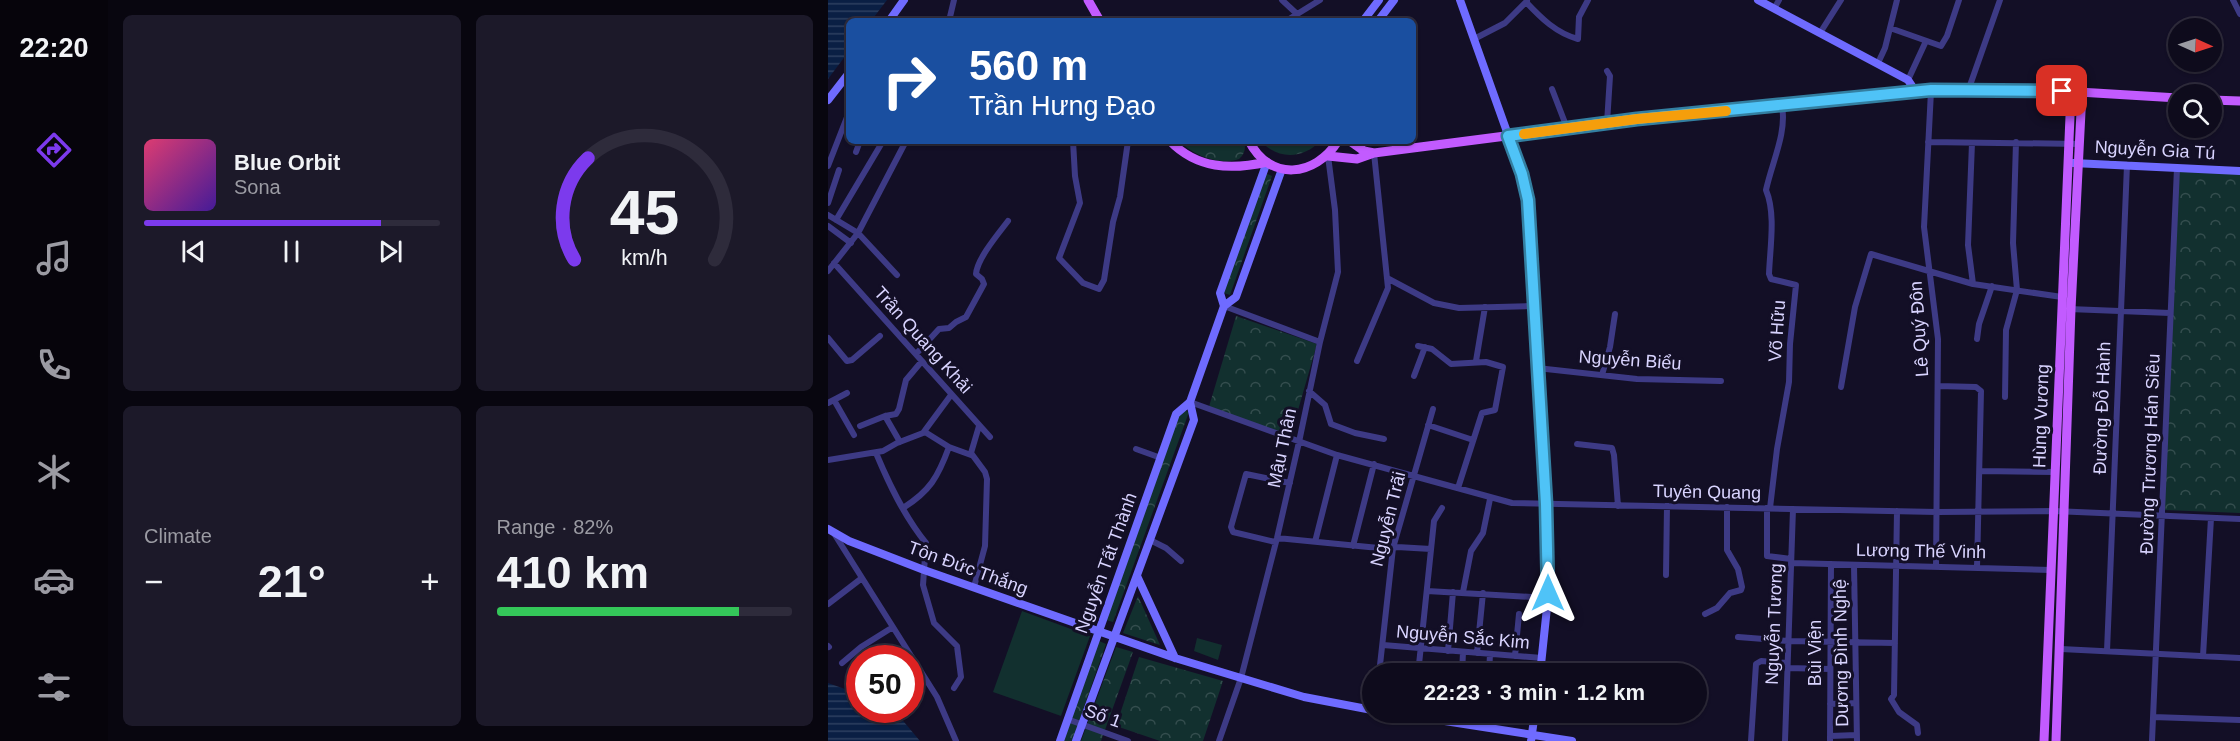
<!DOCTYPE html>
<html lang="en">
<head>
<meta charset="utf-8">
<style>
	:root { --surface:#0e0b1c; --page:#1c1929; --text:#f1f3f6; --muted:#9b9ba3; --line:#2e2b3b; --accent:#7c3aed }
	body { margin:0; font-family:Arial,sans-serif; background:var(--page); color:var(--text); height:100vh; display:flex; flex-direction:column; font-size:22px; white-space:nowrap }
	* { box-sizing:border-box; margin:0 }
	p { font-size:20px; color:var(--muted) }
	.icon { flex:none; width:33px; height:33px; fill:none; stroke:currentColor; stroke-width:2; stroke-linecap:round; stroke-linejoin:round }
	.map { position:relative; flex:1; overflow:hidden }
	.sheet { display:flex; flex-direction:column; gap:15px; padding:15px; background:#08060f; width:720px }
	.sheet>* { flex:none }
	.hud { position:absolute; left:18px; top:18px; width:570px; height:126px; border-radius:9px; box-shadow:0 2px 4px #0004,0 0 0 2px var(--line); background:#1a4fa0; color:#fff; overflow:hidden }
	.needle { width:39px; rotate:93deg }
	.fabs { position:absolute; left:1340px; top:18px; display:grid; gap:12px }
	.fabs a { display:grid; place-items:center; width:54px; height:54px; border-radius:50%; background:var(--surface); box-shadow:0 2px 4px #0004,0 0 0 2px var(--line); font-size:30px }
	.speed { position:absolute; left:18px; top:645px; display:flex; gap:12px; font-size:30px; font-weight:700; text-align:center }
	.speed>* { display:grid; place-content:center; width:78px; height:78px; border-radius:50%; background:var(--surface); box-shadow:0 2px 4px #0004,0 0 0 2px var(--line); line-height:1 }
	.speed .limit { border:9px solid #d22; background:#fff; color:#111 }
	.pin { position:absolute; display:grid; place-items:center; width:51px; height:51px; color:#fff; margin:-26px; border-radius:12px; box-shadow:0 3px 9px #0006 }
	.me { position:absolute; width:66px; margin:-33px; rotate:0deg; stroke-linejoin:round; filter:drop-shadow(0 0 4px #0008) }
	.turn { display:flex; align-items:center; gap:21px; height:126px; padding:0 24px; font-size:27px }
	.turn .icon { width:78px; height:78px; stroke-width:2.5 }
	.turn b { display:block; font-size:42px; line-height:51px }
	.big { font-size:45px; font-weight:700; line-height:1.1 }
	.sheet .tile { flex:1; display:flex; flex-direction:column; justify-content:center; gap:9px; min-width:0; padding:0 21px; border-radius:9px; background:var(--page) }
	.sheet .dial { align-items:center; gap:0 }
	.dial svg { height:156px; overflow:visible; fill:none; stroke:var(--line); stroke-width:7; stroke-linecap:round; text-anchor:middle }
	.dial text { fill:var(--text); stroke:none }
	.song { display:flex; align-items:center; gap:18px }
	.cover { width:72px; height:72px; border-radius:9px; background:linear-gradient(135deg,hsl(340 70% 55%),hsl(260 70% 35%)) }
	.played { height:6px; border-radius:3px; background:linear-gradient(90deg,var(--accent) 80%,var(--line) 80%) }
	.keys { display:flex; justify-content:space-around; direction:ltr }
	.heat { display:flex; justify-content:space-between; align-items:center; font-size:33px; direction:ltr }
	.charge { height:9px; border-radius:4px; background:linear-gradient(90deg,#34c759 82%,var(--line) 0) }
	.sheet .tiles { flex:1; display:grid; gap:15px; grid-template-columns:repeat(2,1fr) }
	.trip { position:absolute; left:534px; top:663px; width:345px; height:60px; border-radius:30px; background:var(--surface); box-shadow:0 2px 4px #0004,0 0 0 2px var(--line); font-weight:700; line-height:60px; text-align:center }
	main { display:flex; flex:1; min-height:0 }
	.tabs { display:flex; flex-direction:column; width:108px; justify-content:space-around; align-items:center; background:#06040b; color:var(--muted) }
	.tabs .icon { width:42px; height:42px }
	.tabs .on { color:var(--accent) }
	.tabs b { font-size:27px; color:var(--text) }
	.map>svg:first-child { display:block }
	.park { fill:url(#park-crowns) }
	.pitch { fill:#12302f }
	.water { fill:url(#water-rules) }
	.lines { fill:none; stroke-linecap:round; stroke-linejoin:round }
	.street { stroke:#3d3a85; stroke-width:6 }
	.secondary { stroke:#6f6bff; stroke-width:8 }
	.primary { stroke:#c25bff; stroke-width:9 }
	.route-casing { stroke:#337fa1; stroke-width:15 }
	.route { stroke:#4fc3f7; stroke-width:10 }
	.slow { stroke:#f59e0b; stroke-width:10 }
	.labels { text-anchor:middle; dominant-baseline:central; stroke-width:6; stroke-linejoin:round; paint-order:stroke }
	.street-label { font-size:18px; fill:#d9d4ff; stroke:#130f26 }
</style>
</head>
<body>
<main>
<nav class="tabs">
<b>22:20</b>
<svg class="icon on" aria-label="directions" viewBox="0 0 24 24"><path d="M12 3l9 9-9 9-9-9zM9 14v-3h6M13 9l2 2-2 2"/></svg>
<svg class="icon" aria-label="music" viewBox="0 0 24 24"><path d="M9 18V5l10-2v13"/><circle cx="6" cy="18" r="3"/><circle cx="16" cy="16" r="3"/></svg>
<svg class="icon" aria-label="phone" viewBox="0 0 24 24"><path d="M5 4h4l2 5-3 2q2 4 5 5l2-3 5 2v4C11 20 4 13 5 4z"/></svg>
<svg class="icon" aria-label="climate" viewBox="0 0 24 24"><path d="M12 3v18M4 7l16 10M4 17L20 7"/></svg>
<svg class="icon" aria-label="car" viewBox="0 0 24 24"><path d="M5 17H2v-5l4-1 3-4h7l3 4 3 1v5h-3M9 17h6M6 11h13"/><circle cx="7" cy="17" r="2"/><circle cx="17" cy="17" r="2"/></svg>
<svg class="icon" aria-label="filters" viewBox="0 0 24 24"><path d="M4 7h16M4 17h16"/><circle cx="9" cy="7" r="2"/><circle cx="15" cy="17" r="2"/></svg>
</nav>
<section class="sheet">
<div class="tiles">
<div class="tile">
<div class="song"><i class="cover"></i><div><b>Blue Orbit</b><p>Sona</p></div></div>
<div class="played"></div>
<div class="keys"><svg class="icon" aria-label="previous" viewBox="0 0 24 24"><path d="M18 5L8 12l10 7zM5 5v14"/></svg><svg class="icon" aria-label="pause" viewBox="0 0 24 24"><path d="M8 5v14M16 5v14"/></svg><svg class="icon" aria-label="next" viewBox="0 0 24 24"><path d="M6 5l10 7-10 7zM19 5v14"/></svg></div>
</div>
<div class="tile dial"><svg viewBox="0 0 100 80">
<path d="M14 69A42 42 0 1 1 86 69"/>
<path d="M14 69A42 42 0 0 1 21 17" stroke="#7c3aed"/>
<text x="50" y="56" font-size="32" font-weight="700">45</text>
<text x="50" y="72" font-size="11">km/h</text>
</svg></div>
<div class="tile"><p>Climate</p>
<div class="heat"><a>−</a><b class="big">21°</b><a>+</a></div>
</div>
<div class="tile"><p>Range · 82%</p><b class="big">410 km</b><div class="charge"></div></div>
</div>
</section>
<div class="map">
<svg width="1412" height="741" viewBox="0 0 1412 741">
	<defs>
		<pattern id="park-crowns" width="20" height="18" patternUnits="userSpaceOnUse" patternTransform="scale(1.5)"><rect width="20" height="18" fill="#12302f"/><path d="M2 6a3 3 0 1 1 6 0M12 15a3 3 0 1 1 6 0" fill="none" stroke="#344d4e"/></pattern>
		<pattern id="water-rules" width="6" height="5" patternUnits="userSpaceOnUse" patternTransform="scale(1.5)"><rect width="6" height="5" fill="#0a1f44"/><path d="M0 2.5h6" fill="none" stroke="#2d3f60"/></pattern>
	</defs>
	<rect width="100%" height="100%" fill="#130f26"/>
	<!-- park -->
	<path class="park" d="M351,141H416C418,148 417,154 411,159C391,166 365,155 351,141Z
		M433,141H492C476,159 449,160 433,141Z
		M1350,171L1412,174V513L1336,510Z
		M437,173L444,176L402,295L393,292Z
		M408,316L489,344L462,438L380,410Z
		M353,409L361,412L285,622L278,620Z
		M310,596L332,645L295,633Z
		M271,641L278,644L244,741H235Z
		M288,647L305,652L273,741H253Z
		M311,657L395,681L375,741H332L288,726Z"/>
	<!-- pitch -->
	<path class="pitch" d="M194,611L262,636L233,716L165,692Z
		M369,638L394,645L390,660L366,651Z"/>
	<!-- water -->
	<path class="water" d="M0,0H59L43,21H21V51L0,79Z
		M0,683L31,694L32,710H66L92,741H0Z"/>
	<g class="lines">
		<!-- street -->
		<path class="street" d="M454,0L469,14
			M1405,0L1412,14
			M698,2C713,18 728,33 750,39L751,17L760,0
			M946,9L951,0
			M121,21L126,0
			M458,21L492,0
			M1062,28L1113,46L1119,36L1131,0
			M992,33L1013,0
			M646,39L677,23L699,1
			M1050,63L1057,48L1069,0
			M779,71L782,76L779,123
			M1080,80L1098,41
			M724,89L739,128
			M1103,91L1096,227L1110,339L1108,567
			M1140,91L1172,0
			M245,141L247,176L252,203L231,258L255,283L271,289L276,280L285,222L292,197L300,141
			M1100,142L1252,144
			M1144,143L1140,245L1145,284
			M28,152L32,141
			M0,166L21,112
			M0,203L11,170
			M0,215L30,233L69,275
			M8,220L55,141
			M0,226L23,243
			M6,263L162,437
			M0,271L30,233L78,141
			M559,278L606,303L631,308L706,306
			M396,306L492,342
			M1241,309L1342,313
			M0,338L19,361L24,360L52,336
			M1149,339L1151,324L1164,286
			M590,346L604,349L623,364L658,362L675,367L667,410L654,413L630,488
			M88,354L111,329L121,328L128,322L138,317L156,284L154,279L148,274C149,259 170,234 180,221
			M529,361L560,288L546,153
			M648,361L657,307
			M709,368L809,379L893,381
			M774,375L782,347L787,314
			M586,376L597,347
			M1110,386L1148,387L1153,391L1149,568
			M1013,387L1027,307L1043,254L1145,284L1234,297
			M481,391L497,405L503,424L527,433L556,439
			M1177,397L1178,330L1189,290L1185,243L1188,142
			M6,400L26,435
			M362,402L509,455L684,503L1109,512L1226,511L1412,519
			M0,403L19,393
			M57,416L72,442
			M600,425L645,440
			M32,426L57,416L68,414L71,409L78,380L94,361
			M97,432L121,447L143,455
			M749,444L784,448L786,455L790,506
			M308,449L333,458
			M48,453C61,484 76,516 98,543L95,585L106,623L129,646L133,677L126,688
			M0,460L55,451L69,443L95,433L123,395
			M1152,471L1227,472
			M75,508C102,491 110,477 121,447
			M939,508V556L963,559
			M942,508L949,449L961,382L962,344L968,285L943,279L941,274C942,247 948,214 938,190C944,162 959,133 954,106
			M1069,511L1066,695L1063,699L1071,712L1089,725L1090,733
			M7,535L109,697L128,741
			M449,538L561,549L569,547L603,549
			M322,540L338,548L353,561
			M447,542L405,532L403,527L418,474L462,483
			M487,542L509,455
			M525,546L546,464
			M963,563L1223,570
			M1026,565L1029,741
			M838,575L839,506
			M146,587L157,546L159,479L157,472L143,453L151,426
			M599,591L720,598
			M635,592L643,551L655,533L662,499
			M0,604L34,578
			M877,614L889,608L902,593L913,590L914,587L910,569L899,550V507
			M910,637L960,641L1067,643
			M555,645L714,658
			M0,646L1,647
			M1233,649L1412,658
			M620,651L625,592
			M1279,651L1299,165
			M649,653L655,593
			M687,656L691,614
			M1375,656L1383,518
			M14,663L33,647L65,627
			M959,668L1002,669
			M551,674L565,548L605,409
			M590,674L606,521L614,508
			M634,674L635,652
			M661,674L662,654
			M1002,704L1028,703
			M1325,717L1412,720
			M239,719L300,741
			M631,724L632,712
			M1002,736L1029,735
			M391,741L413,678L449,538L471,442L492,342L510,272L507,210L500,156
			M923,741L928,664L933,661L959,663
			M957,741L965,509
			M1002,741L1003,564
			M1324,741L1349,168"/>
		<!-- secondary -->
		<path class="secondary" d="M632,0L694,174L700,200L719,524L720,598L712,674
			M930,0L1080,80L1088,92
			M61,21L76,0
			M535,21L551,0
			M550,21L566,0
			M0,100L21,73
			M1245,163L1412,171
			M396,306L408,297L454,169
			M0,529L21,541L96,570L347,658L476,697L544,710
			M309,576L347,658
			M559,712L744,741
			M232,741L348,414L362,402L396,306L392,293L439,162
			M248,741L366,420L362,402
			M703,741L707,712"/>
		<!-- primary -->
		<path class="primary" d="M260,0L272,21
			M1383,100L1412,101
			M342,141C369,169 403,170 439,162
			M421,141C442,182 487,177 510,141
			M522,141L536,151L546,153
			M500,156L529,159L546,153L809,119L1103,91H1234L1350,98
			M1216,741L1243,92
			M1228,741L1243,309L1254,92"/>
	</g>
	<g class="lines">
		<!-- route casing -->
		<g class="route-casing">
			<path id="route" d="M720,593L718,504L700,200L694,174L680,136L809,119L1103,90L1234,91"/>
		</g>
		<!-- route -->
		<use href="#route" class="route"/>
		<!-- slow -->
		<path class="slow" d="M696,134L809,119L898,111"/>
	</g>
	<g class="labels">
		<!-- street labels -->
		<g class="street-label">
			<text transform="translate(1327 150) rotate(3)">Nguyễn Gia Tú</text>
			<text transform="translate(1091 329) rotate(-94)">Lê Quý Đôn</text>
			<text transform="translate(949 331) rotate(-86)">Võ Hữu</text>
			<text transform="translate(95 340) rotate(48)">Trần Quang Khải</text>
			<text transform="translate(802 360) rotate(4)">Nguyễn Biểu</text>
			<text transform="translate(1274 408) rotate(-88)">Đường Đỗ Hành</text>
			<text transform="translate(1213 416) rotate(-88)">Hùng Vương</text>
			<text transform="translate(454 448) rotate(-78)">Mậu Thân</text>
			<text transform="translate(1322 454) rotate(-88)">Đường Trương Hán Siêu</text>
			<text transform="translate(879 492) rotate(1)">Tuyên Quang</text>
			<text transform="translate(560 519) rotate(-76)">Nguyễn Trãi</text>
			<text transform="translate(1093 551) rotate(1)">Lương Thế Vinh</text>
			<text transform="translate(278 563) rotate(-70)">Nguyễn Tất Thành</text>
			<text transform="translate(140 568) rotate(20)">Tôn Đức Thắng</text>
			<text transform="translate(946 624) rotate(-88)">Nguyễn Tương</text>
			<text transform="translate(635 637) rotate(5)">Nguyễn Sắc Kim</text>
			<text transform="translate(987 653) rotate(-90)">Bùi Viện</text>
			<text transform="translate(1013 653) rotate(-91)">Dương Đình Nghệ</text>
			<text transform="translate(275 716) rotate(20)">Số 1</text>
		</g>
	</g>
</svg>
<div class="fabs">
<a><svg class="needle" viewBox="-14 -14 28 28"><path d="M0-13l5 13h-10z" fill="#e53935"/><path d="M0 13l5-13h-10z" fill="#9b9ba3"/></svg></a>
<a><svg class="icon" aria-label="search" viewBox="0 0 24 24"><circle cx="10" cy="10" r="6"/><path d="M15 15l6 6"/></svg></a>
</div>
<div class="speed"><div class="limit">50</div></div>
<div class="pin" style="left:1234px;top:91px;background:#d93025"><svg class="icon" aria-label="arrive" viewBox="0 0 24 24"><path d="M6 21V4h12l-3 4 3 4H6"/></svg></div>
<svg class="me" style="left:720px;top:593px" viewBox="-20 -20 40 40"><path d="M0-17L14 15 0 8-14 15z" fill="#4fc3f7" stroke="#fff" stroke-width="4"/></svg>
<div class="trip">22:23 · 3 min · 1.2 km</div>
<div class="hud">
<div class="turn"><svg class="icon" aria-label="right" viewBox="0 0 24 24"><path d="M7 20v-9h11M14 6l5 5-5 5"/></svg><div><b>560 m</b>Trần Hưng Đạo</div></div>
</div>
</div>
</main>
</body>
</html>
